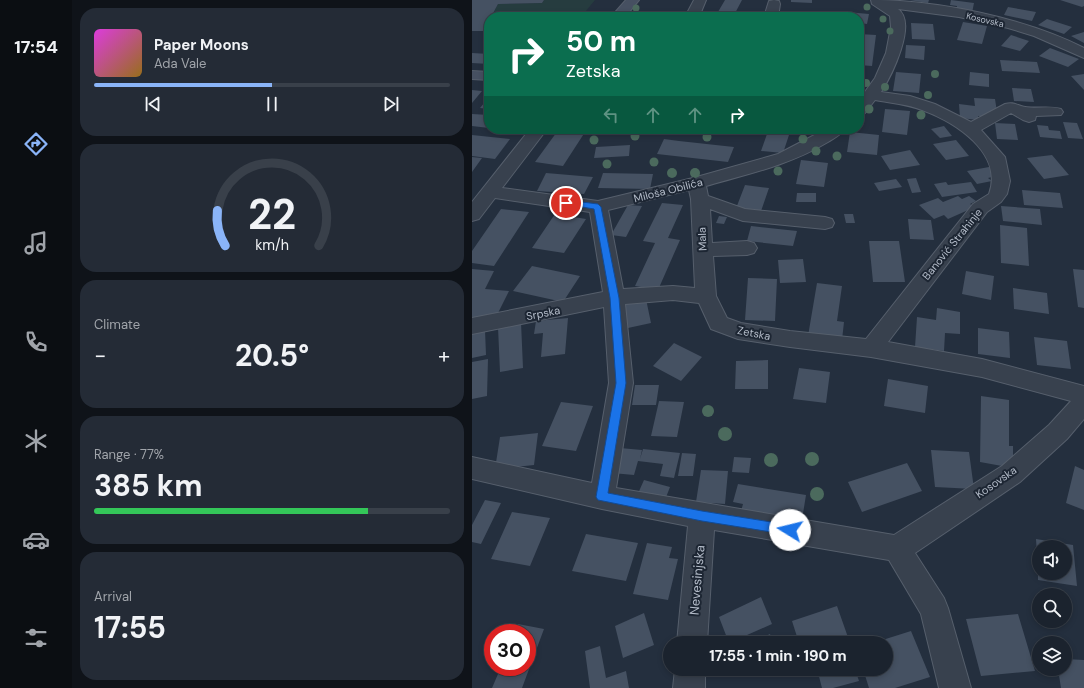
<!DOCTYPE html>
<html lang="en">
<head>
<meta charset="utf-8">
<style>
	:root { --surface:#1b232e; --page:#242b36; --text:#f1f3f6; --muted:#a0a4aa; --line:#39404a; --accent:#8ab4f8 }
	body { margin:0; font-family:"DM Sans",sans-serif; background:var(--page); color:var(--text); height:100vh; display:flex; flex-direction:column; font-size:15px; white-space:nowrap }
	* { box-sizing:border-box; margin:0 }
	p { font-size:13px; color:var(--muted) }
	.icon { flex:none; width:22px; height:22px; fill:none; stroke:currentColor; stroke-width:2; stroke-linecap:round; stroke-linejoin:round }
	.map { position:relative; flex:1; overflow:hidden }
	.details { display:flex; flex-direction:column; gap:8px; padding:8px; background:#0f1319; width:400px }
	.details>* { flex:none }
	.guide { position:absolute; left:12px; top:12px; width:380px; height:122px; border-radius:16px; box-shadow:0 2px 6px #0003,0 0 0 1px var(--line); background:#0b6e4f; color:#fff; overflow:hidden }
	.buttons { position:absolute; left:560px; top:540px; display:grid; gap:8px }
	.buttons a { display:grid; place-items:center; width:40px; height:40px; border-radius:50%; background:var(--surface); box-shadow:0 2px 6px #0003,0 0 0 1px var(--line); font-size:20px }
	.speed { position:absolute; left:12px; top:624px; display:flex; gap:8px; font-size:20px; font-weight:700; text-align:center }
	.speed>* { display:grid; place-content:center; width:52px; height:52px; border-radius:50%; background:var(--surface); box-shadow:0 2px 6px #0003,0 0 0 1px var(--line); line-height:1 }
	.speed .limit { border:6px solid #d22; background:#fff; color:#111 }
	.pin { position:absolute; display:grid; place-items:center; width:34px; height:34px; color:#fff; margin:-17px; border:2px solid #fff; border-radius:50%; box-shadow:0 1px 4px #0007 }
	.me { position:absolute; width:44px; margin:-22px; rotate:279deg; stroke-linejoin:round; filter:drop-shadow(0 0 3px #0008) }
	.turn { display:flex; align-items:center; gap:14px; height:84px; padding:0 16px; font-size:18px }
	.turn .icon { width:52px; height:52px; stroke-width:2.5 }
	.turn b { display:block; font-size:28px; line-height:34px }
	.lanes { display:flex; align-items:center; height:38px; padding:0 16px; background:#0003; justify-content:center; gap:20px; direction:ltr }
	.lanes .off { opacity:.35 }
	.big { font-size:30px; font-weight:700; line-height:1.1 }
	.details .card { flex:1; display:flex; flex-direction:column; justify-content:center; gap:6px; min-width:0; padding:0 14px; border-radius:16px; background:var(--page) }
	.details .dial { align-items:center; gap:0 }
	.dial svg { height:104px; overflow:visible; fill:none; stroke:var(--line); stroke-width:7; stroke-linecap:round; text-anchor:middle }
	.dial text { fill:var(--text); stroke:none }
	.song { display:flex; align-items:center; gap:12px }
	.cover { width:48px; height:48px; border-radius:6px; background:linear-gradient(135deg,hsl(300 70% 55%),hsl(40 70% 35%)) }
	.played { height:4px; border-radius:2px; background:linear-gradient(90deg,var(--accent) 50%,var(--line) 50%) }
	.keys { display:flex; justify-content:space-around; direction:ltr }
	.heat { display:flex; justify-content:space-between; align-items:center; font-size:22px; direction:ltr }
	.charge { height:6px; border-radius:3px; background:linear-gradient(90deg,#34c759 77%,var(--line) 0) }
	.trip { position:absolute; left:191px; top:636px; width:230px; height:40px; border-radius:20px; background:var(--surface); box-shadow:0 2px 6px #0003,0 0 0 1px var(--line); font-weight:700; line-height:40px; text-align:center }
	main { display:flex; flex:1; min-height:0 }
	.menu { display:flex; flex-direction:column; width:72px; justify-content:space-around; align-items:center; background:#0b0e12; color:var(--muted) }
	.menu .icon { width:28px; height:28px }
	.menu .on { color:var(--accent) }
	.menu b { font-size:18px; color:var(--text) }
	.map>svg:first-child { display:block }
	.green { fill:#263c3f }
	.building { fill:#455162 }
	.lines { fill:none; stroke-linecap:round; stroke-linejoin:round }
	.street-casing { stroke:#565f6c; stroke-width:2 }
	.secondary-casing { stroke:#565f6c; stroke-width:2 }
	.street { fill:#38414e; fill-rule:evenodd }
	.secondary { fill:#465061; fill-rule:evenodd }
	.tree { fill:#4b6a5d }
	.route { fill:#1a73e8; stroke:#114b97 }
	.labels { text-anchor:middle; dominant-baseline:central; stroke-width:4; stroke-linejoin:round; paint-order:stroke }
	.far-street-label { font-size:9px; fill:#b4bcc9; stroke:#1d2633 }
	.street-label { font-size:11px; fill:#b4bcc9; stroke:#1d2633 }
	.near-street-label { font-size:13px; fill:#b4bcc9; stroke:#1d2633 }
</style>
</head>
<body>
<main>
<nav class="menu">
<b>17:54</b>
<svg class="icon on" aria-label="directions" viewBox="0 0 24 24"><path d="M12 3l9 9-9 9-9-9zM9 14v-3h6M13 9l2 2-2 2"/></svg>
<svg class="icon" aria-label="music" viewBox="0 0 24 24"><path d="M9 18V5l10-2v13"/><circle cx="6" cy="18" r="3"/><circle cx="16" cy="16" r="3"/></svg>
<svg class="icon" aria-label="phone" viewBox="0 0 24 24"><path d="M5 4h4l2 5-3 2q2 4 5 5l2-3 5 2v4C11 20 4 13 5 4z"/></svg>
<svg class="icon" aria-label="climate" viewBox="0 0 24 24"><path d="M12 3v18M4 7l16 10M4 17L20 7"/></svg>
<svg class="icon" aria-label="car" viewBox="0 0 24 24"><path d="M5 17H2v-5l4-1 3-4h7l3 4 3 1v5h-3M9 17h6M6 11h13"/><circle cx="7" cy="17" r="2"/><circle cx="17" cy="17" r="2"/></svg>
<svg class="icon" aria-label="filters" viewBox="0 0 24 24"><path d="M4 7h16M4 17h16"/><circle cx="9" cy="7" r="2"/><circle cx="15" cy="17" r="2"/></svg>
</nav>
<section class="details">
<div class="card">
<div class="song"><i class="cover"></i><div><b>Paper Moons</b><p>Ada Vale</p></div></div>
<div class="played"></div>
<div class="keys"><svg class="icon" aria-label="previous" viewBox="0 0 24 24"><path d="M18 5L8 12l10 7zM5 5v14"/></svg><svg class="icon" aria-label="pause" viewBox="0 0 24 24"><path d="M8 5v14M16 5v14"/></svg><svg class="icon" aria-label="next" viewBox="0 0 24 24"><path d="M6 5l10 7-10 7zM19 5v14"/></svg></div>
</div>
<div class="card dial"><svg viewBox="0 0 100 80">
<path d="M14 69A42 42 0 1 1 86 69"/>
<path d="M14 69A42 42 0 0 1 8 42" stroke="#8ab4f8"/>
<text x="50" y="56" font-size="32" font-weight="700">22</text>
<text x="50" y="72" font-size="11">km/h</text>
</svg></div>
<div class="card"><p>Climate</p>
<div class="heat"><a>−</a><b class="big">20.5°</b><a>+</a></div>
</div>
<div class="card"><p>Range · 77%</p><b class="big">385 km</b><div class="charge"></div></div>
<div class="card"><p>Arrival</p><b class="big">17:55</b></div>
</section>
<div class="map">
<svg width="612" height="688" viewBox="0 0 612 688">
	<rect width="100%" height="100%" fill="#242f3e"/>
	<!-- green -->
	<path class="green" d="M72,0H123L109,17H19L26,4L70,3Z"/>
	<!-- building -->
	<path class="building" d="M0,0H72L70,3L26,4L19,17H17V20L12,31H0Z
		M253,0H270L261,17H243Z
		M319,0H340V3L319,2Z
		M437,0H457L456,3Z
		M479,0L502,3L500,13L484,11L485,6L478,5Z
		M588,0H612V6L610,7Z
		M536,7L564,12L560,21L532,15Z
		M176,11L201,13L199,17H171Z
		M364,11L397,14L395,24L387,23V17H362Z
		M575,19L600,27L592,34L566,25Z
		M491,22L515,26L510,44L485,40Z
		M439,23L461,24L463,40L440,39Z
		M612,32V43L599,36Z
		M387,34L404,35L400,66L387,65Z
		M539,35L557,41L548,51L529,46Z
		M434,45L453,46L452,60L433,58Z
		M578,48L607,59L596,67L567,56Z
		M0,53L17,54V64L0,63Z
		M528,60L565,62L568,73L530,71Z
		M424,72L449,74L447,93L421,91Z
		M498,72L517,74V87L497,85Z
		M612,74V90L599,76Z
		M540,88L559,89L562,102L542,101Z
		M0,90L10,91L0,103Z
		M17,97V109L8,108Z
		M502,98L523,99L525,112H517V117L506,116V120L488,118L487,104L503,106Z
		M413,109L438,111L435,135L410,132Z
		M0,114L17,115V128L0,126Z
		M591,122L605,123L611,139L596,138Z
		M523,123L543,124L546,140L525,139Z
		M565,125L576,126L577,130L588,131L590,139L568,137Z
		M472,126L480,136L468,138L459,129Z
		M87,129H115L91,166L63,162Z
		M291,129H319L311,153L289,151L295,134L289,133Z
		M378,132L407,135L405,155L375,152Z
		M0,135L38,139L23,159L0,156Z
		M192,139L207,141L262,147L256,162L185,154Z
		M484,140L497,156L474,160L461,144Z
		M158,145L157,156L122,158L124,147Z
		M438,150L448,165L418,170L409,156Z
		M580,155L597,175L572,179L555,158Z
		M0,157L10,158L0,172Z
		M329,160L356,163L352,187L324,184Z
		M517,167L524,176L516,178L520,181L505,184L495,171Z
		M74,173L121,177L112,194L65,191Z
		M131,173L181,174L178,189L126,188Z
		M444,178L449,192L440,193L435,179Z
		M424,179L430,187L407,191L402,183Z
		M474,182L476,185L499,182L505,192L470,197L462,184Z
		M273,185L297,188L288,214L263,211Z
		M550,190L588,193L591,208L552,205Z
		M325,193H344V202H324Z
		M486,196L490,199L497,196L504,201L498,204L503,207L476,219L472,215L462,219L447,205L466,198L471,202Z
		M190,203L211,205L196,238L208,240L186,290L163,286L183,243L171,241Z
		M156,205L170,206L154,237L139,235Z
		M529,206L568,209L570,225L531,221Z
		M29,209L57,212L22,266L0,263V251Z
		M83,214L114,219L92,253L60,248Z
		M372,214H381L383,223H374Z
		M247,216L255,217L252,224L244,223Z
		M436,219L459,220L462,240L438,239Z
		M528,225L555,228L557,266L529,263Z
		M279,226L325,231L321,246L275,241Z
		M397,241H427L433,282H401Z
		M331,259L334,282L308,283L306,260Z
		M60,266L108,276L91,302L41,291Z
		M0,269L22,271L13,289L37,291L23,319L0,317Z
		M601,269L612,270V308L606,307Z
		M494,271L522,276L519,300L490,294Z
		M276,278L305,279L303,321L273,320Z
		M345,283L370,286L365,321L372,322L370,340L336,336Z
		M541,288L575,293L577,314L542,309Z
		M174,299L179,323L156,328L151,304Z
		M465,308L488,312V334L473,333L472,351L443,347L445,317L464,320Z
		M96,318L93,354L69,357L71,333L62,334L64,321Z
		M49,322L51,368L28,372L26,327Z
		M506,328L537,332L538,358L506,354Z
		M13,330L14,355L0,358V333Z
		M562,337L595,341L599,369L565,365Z
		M202,343L230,357L209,381L181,366Z
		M16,359L15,396L0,399V362Z
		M296,360V389H263L264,361Z
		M327,368L358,372L354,403L321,399Z
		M416,379L456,386L453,413L412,406Z
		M163,385H187L184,405H160Z
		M509,396L537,400V446H541V468L508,462Z
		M187,401L212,402L205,437L179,436Z
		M89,402L121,406L104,451L70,446Z
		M66,433L62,465L23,469L28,437Z
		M148,448L170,450L168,459L171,449L208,453L202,478L188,476L191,464L166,461L162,475L140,473Z
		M459,450L497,452L502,489L463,487Z
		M210,453L224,454L221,476H206Z
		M262,457L279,458L277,473L260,472Z
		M435,463L450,491L390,512L376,482Z
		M603,466L612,470V510L594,503Z
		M229,470L256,471L253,504L224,502Z
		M172,480L198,487L191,505L164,498Z
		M266,484L334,495L329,526L268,515L271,504L261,502Z
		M13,500L29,503L9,544L0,542V525Z
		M40,512L78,518L58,566L19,559Z
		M114,534L166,543L154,581L100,571Z
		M564,539L601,545L605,586L566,580V573H593V547H567L566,570Z
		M175,543L200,547L197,558L206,559L196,600L161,594Z
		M289,597L300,624L257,643L247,617Z
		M365,606L378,643H327L320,621Z
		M172,613L182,645L151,658L143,626Z
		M546,614L563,671L509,676L494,619Z
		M46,624L72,629L50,688H20L29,667H55V633H42Z
		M439,631L458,677L423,688H397L391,669H414V643H401Z
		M298,634L301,643H279Z
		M128,646L134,678L154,671L157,688H118L113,651Z
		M593,659L612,660V688H589L586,669H593Z
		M345,669H383L387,681L361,688H350Z"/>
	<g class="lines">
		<!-- street casing -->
		<g class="street-casing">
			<path id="street" d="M222,0H234L227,17H213Z
				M302,0L307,1L308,4L306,17H292L297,1Z
				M399,0C465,0 554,18 612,48V58L562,36L536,28L487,17L426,9C446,23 419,77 409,92L438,96L463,104L499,122L533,104C540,102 543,104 549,106C561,110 576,105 589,109L591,112L589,115L564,116L563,120L557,122L551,120L539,113L509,130L533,157L538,181L535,194L529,202L515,212L416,342L510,359L612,386V419L595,439L548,482L443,553L472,598L476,608L499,688H467L449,614L417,560L242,530L235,643H205L216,526L130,509L0,479V457L120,483L137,383L132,307L0,334V318L131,292L118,212L23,198L7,219L0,221V202L58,129H75L30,188L126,201L221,178L306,154L354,129H373C369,135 362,138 356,142C318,165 276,174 234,186L236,196L273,209L353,217L360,219L362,223L360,227L353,229L271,221L238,209L240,243L275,241L282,243L285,248L282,253L275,255L241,256L244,296L255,318L269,323L318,331L394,339L501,204L517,194C532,153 483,122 450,110C435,104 419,103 403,100L393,113L387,115V100L403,78L414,53L419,27L418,16L400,4ZM217,190L219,199L223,288L201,286L151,289L136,210ZM201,300L227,303L239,329L266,339L318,347L399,357L510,377L599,401L577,425L530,466L422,535L144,488L161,383L153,304Z
				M203,669H233V688H201Z"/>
		</g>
		<!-- secondary casing -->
		<g class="secondary-casing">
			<path id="secondary" d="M154,0H167L153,17H139Z
				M0,71L17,72V80L0,79Z"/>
		</g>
		<!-- street -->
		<use href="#street" class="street"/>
		<!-- secondary -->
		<use href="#secondary" class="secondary"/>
	</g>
	<!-- trees -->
	<g class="tree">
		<circle cx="395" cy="7" r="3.5"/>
		<circle cx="164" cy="8" r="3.5"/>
		<circle cx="411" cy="19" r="3.5"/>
		<circle cx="418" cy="31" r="3.5"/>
		<circle cx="463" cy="74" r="4"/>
		<circle cx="394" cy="83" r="4"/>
		<circle cx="413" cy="87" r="4"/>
		<circle cx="456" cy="95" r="4"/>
		<circle cx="397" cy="109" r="4.5"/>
		<circle cx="449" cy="115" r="4.5"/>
		<circle cx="163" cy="136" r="4.5"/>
		<circle cx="235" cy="137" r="4.5"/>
		<circle cx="331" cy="139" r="4.5"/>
		<circle cx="122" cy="140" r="4.5"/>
		<circle cx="344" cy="151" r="4.5"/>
		<circle cx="365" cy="156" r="4.5"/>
		<circle cx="182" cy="162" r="4.5"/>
		<circle cx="135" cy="164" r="4.5"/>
		<circle cx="306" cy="171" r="4.5"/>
		<circle cx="200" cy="173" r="5"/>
		<circle cx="223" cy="173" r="5"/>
		<circle cx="236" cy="411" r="6"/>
		<circle cx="253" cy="434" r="7"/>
		<circle cx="340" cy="459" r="7"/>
		<circle cx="299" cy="460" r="7"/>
		<circle cx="345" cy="494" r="7"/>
	</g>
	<!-- route -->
	<path class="route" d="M94,200L126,204L129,207L147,298L154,383L136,493L230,511L318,525L321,526L323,530L321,534L318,535L230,521L126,500L124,497L144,383L138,298L122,209L92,204L90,203Z"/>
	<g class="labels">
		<!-- far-street labels -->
		<g class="far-street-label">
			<text transform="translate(513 20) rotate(13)">Kosovska</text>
		</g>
		<!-- street labels -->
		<g class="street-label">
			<text transform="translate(196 190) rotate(-14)">Miloša Obilića</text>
			<text transform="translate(230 239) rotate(-92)">Mala</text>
			<text transform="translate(480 244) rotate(-51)">Banović Strahinje</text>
			<text transform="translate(71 313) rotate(-11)">Srpska</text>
			<text transform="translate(282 333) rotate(11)">Zetska</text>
			<text transform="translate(524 482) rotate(-35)">Kosovska</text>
		</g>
		<!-- near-street labels -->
		<g class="near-street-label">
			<text transform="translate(225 580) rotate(-85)">Nevesinjska</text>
		</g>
	</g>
</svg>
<div class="buttons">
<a><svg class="icon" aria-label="sound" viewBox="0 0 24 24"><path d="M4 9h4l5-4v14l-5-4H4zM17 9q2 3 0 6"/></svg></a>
<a><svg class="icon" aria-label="search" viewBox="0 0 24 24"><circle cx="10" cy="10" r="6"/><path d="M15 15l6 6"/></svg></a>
<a><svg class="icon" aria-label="layers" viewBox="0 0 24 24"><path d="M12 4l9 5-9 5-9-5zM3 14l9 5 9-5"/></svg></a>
</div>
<div class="speed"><div class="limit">30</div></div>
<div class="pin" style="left:94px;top:203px;background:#d93025"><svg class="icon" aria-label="arrive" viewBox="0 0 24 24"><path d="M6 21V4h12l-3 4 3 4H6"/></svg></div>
<svg class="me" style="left:318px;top:530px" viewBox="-20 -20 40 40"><circle r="19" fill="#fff"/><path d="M0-13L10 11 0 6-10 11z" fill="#1a73e8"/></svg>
<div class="trip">17:55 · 1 min · 190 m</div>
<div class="guide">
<div class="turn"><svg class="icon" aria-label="right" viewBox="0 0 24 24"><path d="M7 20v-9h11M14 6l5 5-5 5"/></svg><div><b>50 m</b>Zetska</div></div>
<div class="lanes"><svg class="icon off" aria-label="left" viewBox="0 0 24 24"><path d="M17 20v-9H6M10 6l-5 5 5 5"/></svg><svg class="icon off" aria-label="ahead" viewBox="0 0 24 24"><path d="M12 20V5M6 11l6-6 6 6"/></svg><svg class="icon off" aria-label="ahead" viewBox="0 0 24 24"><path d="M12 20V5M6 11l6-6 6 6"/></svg><svg class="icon" aria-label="right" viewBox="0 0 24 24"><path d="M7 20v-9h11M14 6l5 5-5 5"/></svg></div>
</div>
</div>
</main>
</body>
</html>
